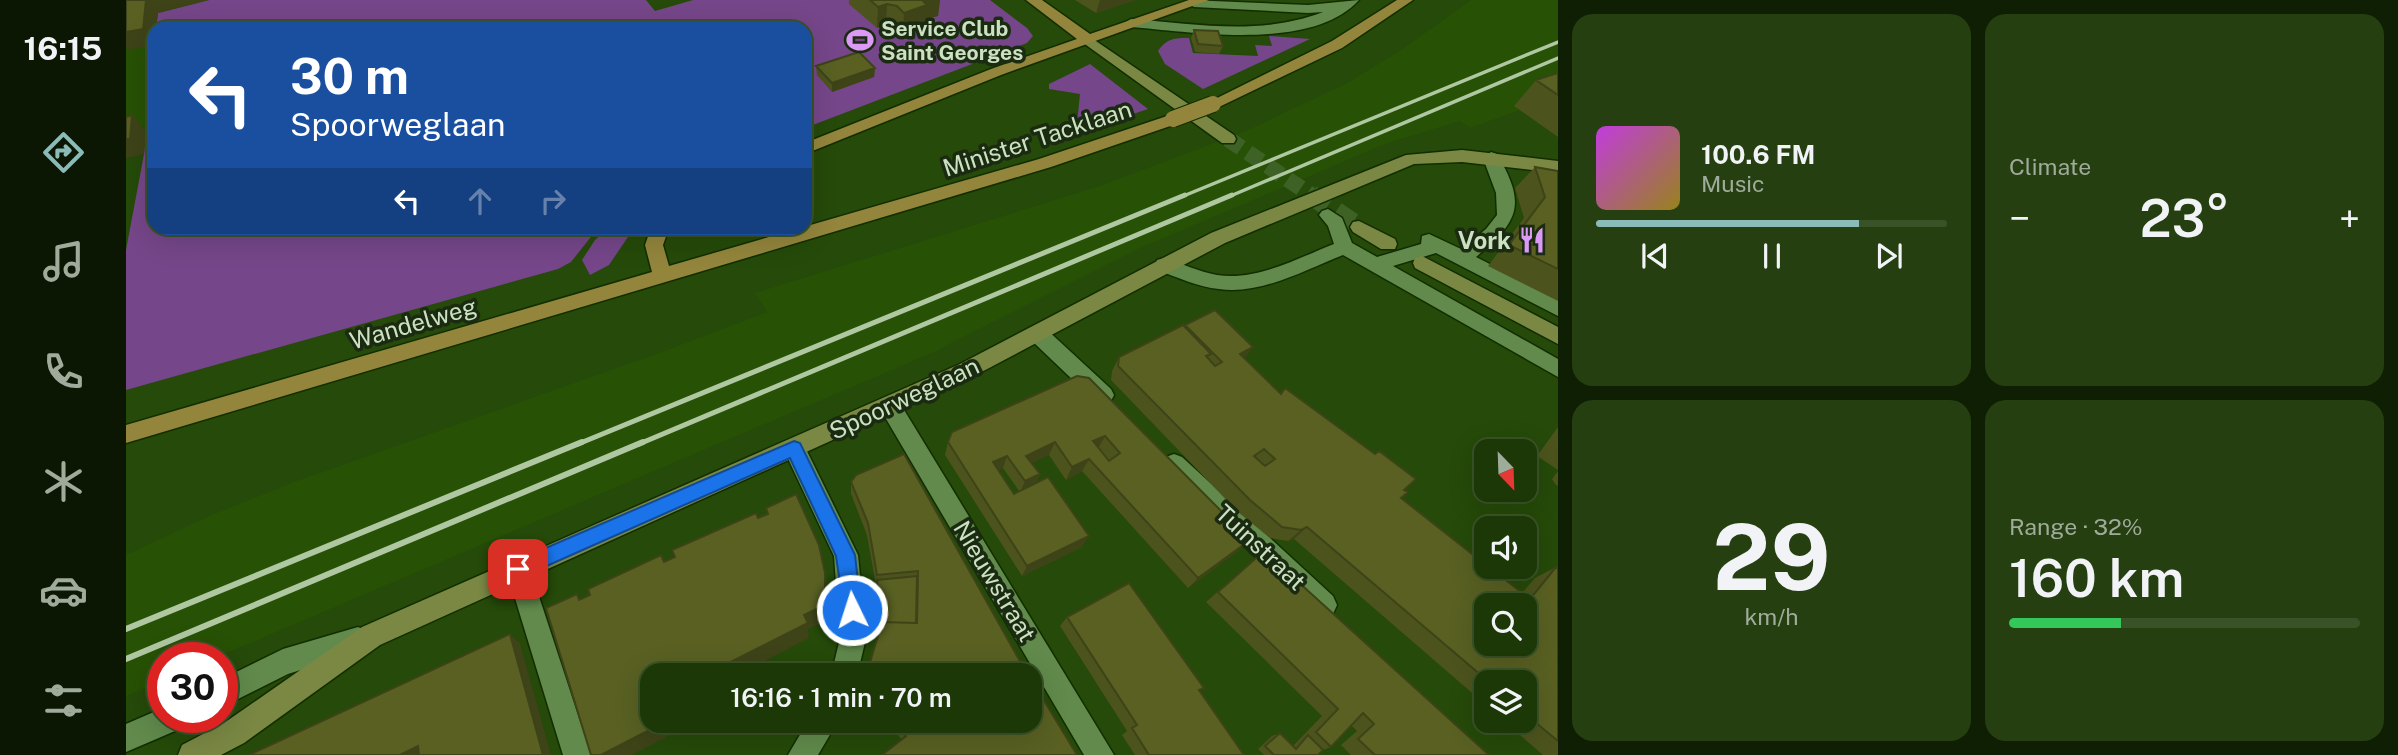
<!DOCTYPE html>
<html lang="en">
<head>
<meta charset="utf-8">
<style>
	:root { --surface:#1c3807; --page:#253f11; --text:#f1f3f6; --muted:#a0ac9b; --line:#3a5228; --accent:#8bbbb9 }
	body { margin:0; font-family:"Public Sans",sans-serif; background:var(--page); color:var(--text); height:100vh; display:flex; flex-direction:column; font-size:26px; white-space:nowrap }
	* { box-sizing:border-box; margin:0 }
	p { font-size:23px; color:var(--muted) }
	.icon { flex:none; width:38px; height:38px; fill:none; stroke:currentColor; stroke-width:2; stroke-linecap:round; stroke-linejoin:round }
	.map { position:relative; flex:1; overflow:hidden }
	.side { display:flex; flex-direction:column; gap:14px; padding:14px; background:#0f1f04; width:840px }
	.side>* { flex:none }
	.top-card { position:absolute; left:21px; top:21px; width:665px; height:214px; border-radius:21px; box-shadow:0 7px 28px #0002,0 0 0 2px var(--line); background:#1a4fa0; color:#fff; overflow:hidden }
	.needle { width:46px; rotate:157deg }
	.buttons { position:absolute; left:1348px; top:439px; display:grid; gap:14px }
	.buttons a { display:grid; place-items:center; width:63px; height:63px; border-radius:14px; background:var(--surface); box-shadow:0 7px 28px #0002,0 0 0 2px var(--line); font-size:35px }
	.speed { position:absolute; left:21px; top:642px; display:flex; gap:14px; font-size:35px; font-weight:700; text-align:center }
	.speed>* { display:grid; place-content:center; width:91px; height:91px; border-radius:50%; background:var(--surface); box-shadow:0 7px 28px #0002,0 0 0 2px var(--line); line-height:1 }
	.speed .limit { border:10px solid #d22; background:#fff; color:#111 }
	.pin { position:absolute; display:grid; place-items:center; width:60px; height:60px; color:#fff; margin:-30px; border-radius:14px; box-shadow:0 4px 10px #0006 }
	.me { position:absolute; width:77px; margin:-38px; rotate:356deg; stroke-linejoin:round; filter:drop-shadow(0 0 5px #0008) }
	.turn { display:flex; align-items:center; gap:24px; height:147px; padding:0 28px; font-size:32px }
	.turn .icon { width:91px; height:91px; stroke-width:2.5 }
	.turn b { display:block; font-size:49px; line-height:60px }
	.lanes { display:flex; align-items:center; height:66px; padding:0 28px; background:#0003; justify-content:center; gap:35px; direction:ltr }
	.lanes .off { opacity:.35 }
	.big { font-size:52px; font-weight:600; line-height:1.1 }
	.side .tile { flex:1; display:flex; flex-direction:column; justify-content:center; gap:10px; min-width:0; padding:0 24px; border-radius:21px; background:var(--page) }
	.side .dial { align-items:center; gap:0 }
	.dial b { font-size:91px; line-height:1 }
	.song { display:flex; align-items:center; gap:21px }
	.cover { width:84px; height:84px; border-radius:10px; background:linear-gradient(135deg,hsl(290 70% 55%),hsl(50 70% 35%)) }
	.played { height:7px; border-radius:4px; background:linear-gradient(90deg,var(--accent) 75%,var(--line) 75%) }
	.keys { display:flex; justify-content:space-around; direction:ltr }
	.heat { display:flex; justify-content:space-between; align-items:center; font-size:38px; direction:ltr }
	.charge { height:10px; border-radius:5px; background:linear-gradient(90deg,#34c759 32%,var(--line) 0) }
	.side .tiles { flex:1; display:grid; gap:14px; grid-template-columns:repeat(2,1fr) }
	.trip { position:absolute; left:514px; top:663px; width:402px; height:70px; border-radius:21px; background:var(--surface); box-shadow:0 7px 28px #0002,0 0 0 2px var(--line); font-weight:600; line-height:70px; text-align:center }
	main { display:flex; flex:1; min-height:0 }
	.menu { display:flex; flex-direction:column; width:126px; justify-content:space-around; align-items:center; background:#0b1603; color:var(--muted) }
	.menu .icon { width:49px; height:49px }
	.menu .active { color:var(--accent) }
	.menu b { font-size:32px; color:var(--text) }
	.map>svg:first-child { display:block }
	.built { fill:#275105 }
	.green { fill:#754689 }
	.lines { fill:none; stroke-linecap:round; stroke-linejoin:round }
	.secondary-tunnel-far1 { stroke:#3e6125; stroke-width:16; stroke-dasharray:16 8; stroke-linecap:butt }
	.secondary-tunnel { stroke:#3e6125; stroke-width:20; stroke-dasharray:20 10; stroke-linecap:butt }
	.lane-casing { stroke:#122e00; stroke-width:3 }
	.street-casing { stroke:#122e00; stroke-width:3 }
	.secondary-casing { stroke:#122e00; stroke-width:3 }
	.primary-casing { stroke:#122e00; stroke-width:3 }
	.lane { fill:#618a4c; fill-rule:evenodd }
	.street { fill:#618a4c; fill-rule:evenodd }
	.secondary { fill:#7a8844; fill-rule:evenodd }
	.primary { fill:#93853c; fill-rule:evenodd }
	.rail-far2 { stroke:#afc8a2; stroke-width:3.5 }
	.rail-far1 { stroke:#afc8a2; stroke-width:5 }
	.rail { stroke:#afc8a2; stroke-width:6 }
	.primary-bridge-casing { stroke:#122e00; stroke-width:18; stroke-linecap:butt }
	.primary-bridge { stroke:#93853c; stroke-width:16 }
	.wall { fill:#4d531d; fill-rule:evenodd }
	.shaded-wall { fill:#3e4318 }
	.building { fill:#596022; stroke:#3e4318; stroke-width:2; fill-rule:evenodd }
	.route { fill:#1a73e8; stroke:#114b97; stroke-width:2 }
	.labels { text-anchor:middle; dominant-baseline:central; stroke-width:7; stroke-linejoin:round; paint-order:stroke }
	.far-poi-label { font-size:21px; font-weight:bold; fill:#cbe1c1; stroke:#1b2b11; text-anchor:start }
	.street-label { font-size:24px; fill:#cbe1c1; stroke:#1b2b11 }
	.poi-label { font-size:24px; font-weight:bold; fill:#cbe1c1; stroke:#1b2b11; text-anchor:end }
</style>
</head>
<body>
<main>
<nav class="menu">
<b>16:15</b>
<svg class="icon active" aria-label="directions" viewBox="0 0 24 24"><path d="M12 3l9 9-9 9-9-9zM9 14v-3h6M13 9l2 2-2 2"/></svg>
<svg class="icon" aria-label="music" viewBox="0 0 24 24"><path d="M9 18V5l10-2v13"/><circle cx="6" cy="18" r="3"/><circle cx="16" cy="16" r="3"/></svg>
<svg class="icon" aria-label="phone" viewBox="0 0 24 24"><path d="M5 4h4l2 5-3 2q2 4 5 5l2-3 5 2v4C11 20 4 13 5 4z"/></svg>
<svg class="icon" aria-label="climate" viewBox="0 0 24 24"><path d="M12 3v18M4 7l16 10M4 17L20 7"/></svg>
<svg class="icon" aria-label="car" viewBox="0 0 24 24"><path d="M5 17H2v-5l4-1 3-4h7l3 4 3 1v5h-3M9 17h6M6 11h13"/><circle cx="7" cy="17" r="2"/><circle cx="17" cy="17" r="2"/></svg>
<svg class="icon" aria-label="filters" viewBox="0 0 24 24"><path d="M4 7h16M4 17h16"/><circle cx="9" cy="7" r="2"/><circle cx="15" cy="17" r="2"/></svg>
</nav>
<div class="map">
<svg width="1432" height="755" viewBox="0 0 1432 755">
	<rect width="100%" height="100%" fill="#254a09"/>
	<!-- built -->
	<path class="built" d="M1345,0H1432V93L1389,106L1394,110L1344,128L1334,121L1259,144L1012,249L808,352L89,658H37V680L0,696V555L83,516L168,482L533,353L641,312L629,293L977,185L1122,130L1223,82L1275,50Z
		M32,8L30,28H28L18,154L0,158V14Z"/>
	<!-- green -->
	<path class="green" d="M83,0H520L529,11L567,0H864L901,28L907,36L901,43L679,128V28H30L32,13Z
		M1143,36L1184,39L1077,89L1039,64L1032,51C1041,38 1049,38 1063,38L1067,53L1132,56L1129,45L1146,46Z
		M28,51V228H472L445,262L432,269L0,390V250L18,154Z
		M964,64L1022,109L950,133L954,94L923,89V84Z
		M482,228H508L483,265L464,275L456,260L469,240Z"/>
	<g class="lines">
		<!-- secondary-tunnel-far1 -->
		<path class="secondary-tunnel-far1" d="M1102,139L1188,197"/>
		<!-- secondary-tunnel -->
		<path class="secondary-tunnel" d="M1185,195L1233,227"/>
		<!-- lane casing -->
		<g class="lane-casing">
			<path id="lane" d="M1063,0L1182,5L1233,0C1186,52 1067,32 1005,27L998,23L1005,19C1070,24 1135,36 1197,12L1182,13L1068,7L1061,3Z
				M232,627L241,631L245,640L241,649L162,674L96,707V679L157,649Z
				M37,708V718H59L56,728L0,752V724Z"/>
		</g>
		<!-- street casing -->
		<g class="street-casing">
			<path id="street" d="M1365,152L1371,154C1401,205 1393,221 1350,257L1432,299V316L1310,253L1267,266L1432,359V377L1217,255C1179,270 1135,295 1093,289C1072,287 1051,277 1031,270L1029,265L1031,260L1038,258C1055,263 1073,272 1091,275C1131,281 1172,258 1208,244L1202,226L1193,215L1196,211L1202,209L1216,218L1226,243L1251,257L1295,244L1296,236L1303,234L1335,249L1360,229L1371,215L1370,193L1357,158Z
				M912,326L919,328L985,389L988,395L985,401L977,404L969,401L905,340L902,334L905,328Z
				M764,397L772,400L988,755H958L756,412L753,406L756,400Z
				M668,438L676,441L732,555L740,638L731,676H705L714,638L708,556L657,448L660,441Z
				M1048,454L1056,457L1207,596L1211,605L1207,614L1198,617L1189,614L1040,471L1037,464L1040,457Z
				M392,557L401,561L404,569L465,755H437L380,569L383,561Z
				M682,721H712L692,755H662Z"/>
		</g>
		<!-- secondary casing -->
		<g class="secondary-casing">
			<path id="secondary" d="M961,35L1108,135L1110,139L1108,143H1096L956,42L954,39Z
				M1336,150L1432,161V173L1336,162L1288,164L1099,243L848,376L254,645L118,743L95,755H52L56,745L98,723L236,627L834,364L1085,233L1280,155Z
				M1233,221L1269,239L1271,244L1269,249H1255L1227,232L1224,227L1227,222Z
				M1296,256L1432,327V344L1289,268L1287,263L1289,258Z"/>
		</g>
		<!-- primary casing -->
		<g class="primary-casing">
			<path id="primary" d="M900,0H916L964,34L1063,0H1083L875,75L679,154V143L865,69L951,39Z
				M1271,0H1287L1216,48L1093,107L1087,109L1079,104L1206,41Z
				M1047,114L1053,115L1055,119L1053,123L925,167L0,443V425L526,272L519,245L525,228H543L537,245L543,266L913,159Z"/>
		</g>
		<!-- lane -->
		<use href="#lane" class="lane"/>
		<!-- street -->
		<use href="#street" class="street"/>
		<!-- secondary -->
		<use href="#secondary" class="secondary"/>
		<!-- primary -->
		<use href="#primary" class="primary"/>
		<!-- rail-far2 -->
		<path class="rail-far2" d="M1055,197L1432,42
			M1102,197L1432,58"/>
		<!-- rail-far1 -->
		<path class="rail-far1" d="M452,444L1059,195
			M513,444L1106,195"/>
		<!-- rail -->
		<path class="rail" d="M0,629L456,442
			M0,659L517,442"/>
		<!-- primary-bridge casing -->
		<g class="primary-bridge-casing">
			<path id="primary-bridge" d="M1047,119L1087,104"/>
		</g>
		<!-- primary-bridge -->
		<use href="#primary-bridge" class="primary-bridge"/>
	</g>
	<!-- wall -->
	<path class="wall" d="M723,0H814L812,16L800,19L799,27L777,34L770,27L760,25L751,28L723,4Z
		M949,0H1009L970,13Z
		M1068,30L1097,46L1093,54L1069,52L1065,38Z
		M690,66L749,68L748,77L706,92L691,75Z
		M1432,73V137L1388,106L1410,80Z
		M1409,167L1432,171V301L1362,266L1398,218L1389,188Z
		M1059,325L1127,347L1118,358L1155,394L1159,388L1278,490L1275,498L1396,593L1409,578L1430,567L1432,569V755H1417L1378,721H1398V682H1360V705L1168,539L1162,541L1144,538L1112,512L985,380L986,371L993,357L1058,326Z
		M951,376L1112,551L1062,588L956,471L940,480L923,455L905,463L914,474L909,484L956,547L896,576L819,455L822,442ZM877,468L893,491L888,494L873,470Z
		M1432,427V470L1411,456Z
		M1432,471V486L1429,484L1426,479Z
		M725,482L895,663L754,627L750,585L741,535L725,494Z
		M1138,551L1363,755H1225L1215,745L1231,731L1225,725L1205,747L1197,750L1192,755H1138L1132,749L1146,736L1154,733L1167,746L1196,716L1080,602Z
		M941,617L1078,688L1073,691L1118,755H1009L996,735L1001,731L934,626Z
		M761,721H905L776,740Z"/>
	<!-- shaded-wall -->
	<path class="shaded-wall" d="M20,0H83L32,13L30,28H28V45L2,50L0,48V32Z
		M796,0H814L812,16L800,19L799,27L777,34L778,13Z
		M974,0H1009L970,13Z
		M761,4L760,25L751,28L752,7Z
		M749,68L748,77L706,92V83Z
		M6,115L20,131L18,154L0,158V139Z
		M1127,347L1117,361L1114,354Z
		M979,436L972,449L967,441Z
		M929,442L923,455L895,468L900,456Z
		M881,456L877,468L863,474L867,462Z
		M963,459L956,471L940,480L946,467Z
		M914,474L908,486L894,493L899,481Z
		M1181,527L1168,539L1162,541L1175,530Z
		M963,536L956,547L896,576L901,566Z
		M1124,540L1112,551L1062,588L1072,578Z
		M699,573L700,621L682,629L683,638L610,676H577L678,615Z
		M384,634L394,643L425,755H417Z
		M541,721H571L506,755H475Z
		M292,746L301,755H274Z"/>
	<!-- building -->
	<path class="building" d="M0,0H20L17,29L0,32Z
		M744,0H796L801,5L778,13L771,6L761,4L752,7Z
		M1068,30L1092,31L1097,46L1072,44Z
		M733,52L749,68L706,83L690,66Z
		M1432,73V95L1410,80Z
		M6,115L4,139H0V117Z
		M1409,167L1432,171V269L1383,245L1419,197Z
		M1089,310L1127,347L1114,354L1155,394L1159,388L1249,454L1253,451L1290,479L1278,490L1282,492L1275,498L1360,565V567H1363L1404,599L1430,567L1432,569V741L1398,713V682H1363L1181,527L1175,530L1156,527L1124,500L992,366L993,357L1057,325L1085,354L1080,356L1089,366L1096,362L1059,325ZM1138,449L1149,459L1139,466L1128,456ZM1360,606H1398V644H1360Z
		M951,376L963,378L1124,540L1072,578L963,459L946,467L929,442L900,456L914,474L899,481L881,456L867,462L888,494L922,477L963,536L901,566L822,442L826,432ZM979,436L994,453L983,461L967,441Z
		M778,454L895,663L903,676H740L756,622L791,623L792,571L751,575L742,523L725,482L730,475Z
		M670,494L693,545L699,573V605L678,615L682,623L577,676H527V721H541L475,755H465L420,608L451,594L453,600L464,595L462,589L535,555L538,562L549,557L546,550L630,513L632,518L642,514L640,508Z
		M1138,551L1363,755H1249L1232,739L1248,724L1237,713L1205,747L1190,732L1212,709L1092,592Z
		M791,576L790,623L756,622L755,625L751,580Z
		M1003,583L1078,688L1073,690L1118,755H1023L1006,728L1011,725L941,617Z
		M384,634L417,755H293L292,746L274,755H123Z
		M905,679L951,755H756L780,736L768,721H905Z
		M1154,733L1170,749L1182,735L1197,750L1192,755H1148L1139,746Z"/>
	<!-- route -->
	<path class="route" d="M668,441L674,443L729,555L735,610L732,617L726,620L719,617L710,556L664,458L398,576L392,578L385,576L383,569L385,563Z"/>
	<!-- icons -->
	<defs>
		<g id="stadium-bare" transform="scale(2.1)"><path d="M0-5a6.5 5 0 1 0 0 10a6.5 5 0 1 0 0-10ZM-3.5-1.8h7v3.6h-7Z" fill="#da9af6" stroke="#1b2b11" stroke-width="2.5" paint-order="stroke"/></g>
		<g id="restaurant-bare" transform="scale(2.1)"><path d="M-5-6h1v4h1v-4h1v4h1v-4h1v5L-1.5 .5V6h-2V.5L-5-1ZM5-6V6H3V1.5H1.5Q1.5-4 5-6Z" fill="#da9af6" stroke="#1b2b11" stroke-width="2.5" paint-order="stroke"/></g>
	</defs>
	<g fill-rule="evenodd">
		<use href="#stadium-bare" x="734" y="40"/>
		<use href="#restaurant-bare" x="1406" y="240"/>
	</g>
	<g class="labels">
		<!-- far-poi labels -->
		<g class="far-poi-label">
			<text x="755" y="28">Service Club<tspan x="755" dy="24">Saint Georges</tspan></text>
		</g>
		<!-- street labels -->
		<g class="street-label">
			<text transform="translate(911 138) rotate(-18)">Minister Tacklaan</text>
			<text transform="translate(287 323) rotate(-16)">Wandelweg</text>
			<text transform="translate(778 398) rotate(-25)">Spoorweglaan</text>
			<text transform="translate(1135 547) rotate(43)">Tuinstraat</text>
			<text transform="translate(869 581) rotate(59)">Nieuwstraat</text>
		</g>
		<!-- poi labels -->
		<g class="poi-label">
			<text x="1385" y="240">Vork</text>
		</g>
	</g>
</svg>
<div class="buttons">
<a><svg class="needle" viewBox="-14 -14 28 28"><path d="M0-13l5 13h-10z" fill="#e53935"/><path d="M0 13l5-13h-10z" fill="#a0ac9b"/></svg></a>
<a><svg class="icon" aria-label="sound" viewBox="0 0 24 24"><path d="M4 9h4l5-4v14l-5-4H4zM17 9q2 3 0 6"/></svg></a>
<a><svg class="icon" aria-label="search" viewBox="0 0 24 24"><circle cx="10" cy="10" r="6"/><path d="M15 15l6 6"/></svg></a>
<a><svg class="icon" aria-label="layers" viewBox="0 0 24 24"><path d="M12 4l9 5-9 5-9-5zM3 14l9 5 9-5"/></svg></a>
</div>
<div class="speed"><div class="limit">30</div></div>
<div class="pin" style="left:392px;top:569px;background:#d93025"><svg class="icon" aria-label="arrive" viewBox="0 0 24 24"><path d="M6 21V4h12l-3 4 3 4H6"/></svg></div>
<svg class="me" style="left:726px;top:610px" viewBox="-20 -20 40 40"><circle r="17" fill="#1a73e8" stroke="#fff" stroke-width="3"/><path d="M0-11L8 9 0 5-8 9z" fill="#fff"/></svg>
<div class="trip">16:16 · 1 min · 70 m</div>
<div class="top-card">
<div class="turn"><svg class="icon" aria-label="left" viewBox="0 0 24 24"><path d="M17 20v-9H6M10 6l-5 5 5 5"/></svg><div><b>30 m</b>Spoorweglaan</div></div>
<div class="lanes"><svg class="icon" aria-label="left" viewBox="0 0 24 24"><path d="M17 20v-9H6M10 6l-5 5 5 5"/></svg><svg class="icon off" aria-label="ahead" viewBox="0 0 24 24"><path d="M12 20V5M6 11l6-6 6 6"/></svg><svg class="icon off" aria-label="right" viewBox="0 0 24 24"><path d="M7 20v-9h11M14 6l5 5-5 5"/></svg></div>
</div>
</div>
<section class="side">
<div class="tiles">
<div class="tile">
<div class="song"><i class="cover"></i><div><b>100.6 FM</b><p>Music</p></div></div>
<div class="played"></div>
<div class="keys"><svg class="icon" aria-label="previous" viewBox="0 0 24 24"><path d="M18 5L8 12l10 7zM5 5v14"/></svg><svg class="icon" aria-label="pause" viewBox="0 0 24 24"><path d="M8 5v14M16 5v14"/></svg><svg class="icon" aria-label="next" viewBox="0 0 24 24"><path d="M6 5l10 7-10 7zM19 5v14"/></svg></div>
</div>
<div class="tile"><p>Climate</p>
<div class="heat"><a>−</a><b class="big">23°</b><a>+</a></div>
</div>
<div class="tile dial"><b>29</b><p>km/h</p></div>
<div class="tile"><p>Range · 32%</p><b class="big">160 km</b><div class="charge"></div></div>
</div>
</section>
</main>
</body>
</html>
